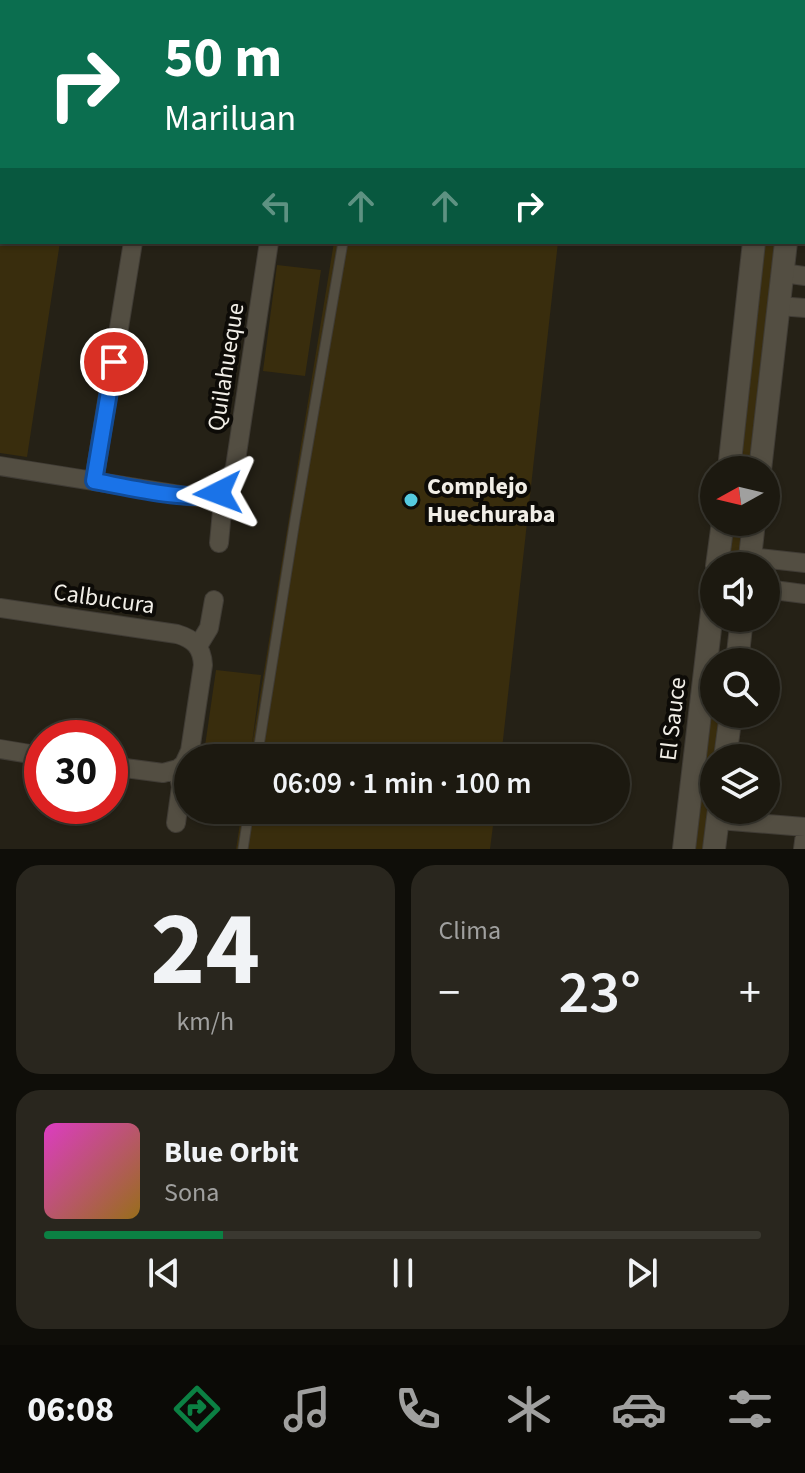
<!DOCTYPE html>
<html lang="es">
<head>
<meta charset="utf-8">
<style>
	:root { --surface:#1c1910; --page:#29261e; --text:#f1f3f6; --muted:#a0a09f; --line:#3a3830; --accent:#0b8043 }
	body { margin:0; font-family:"Source Sans 3",sans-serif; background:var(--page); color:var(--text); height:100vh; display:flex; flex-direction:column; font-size:30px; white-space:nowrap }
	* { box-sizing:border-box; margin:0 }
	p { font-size:26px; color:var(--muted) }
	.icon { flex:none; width:44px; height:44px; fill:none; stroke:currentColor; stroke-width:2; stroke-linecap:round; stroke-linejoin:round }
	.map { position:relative; height:849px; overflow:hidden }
	.side { display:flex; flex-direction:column; gap:16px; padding:16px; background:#0f0e09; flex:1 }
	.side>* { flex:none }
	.top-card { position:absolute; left:0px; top:0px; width:806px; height:244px; box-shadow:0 2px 6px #0004,0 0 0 2px var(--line); background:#0b6e4f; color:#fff; overflow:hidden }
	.needle { width:52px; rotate:262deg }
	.tools { position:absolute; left:700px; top:456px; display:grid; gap:16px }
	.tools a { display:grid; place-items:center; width:80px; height:80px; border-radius:50%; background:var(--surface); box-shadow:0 2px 6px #0004,0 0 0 2px var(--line); font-size:40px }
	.speed { position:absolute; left:24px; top:720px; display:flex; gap:16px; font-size:40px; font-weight:700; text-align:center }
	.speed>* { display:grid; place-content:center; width:104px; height:104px; border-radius:50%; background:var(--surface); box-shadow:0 2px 6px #0004,0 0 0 2px var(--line); line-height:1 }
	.speed .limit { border:12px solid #d22; background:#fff; color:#111 }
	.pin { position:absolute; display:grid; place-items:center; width:68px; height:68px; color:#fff; margin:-34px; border:4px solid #fff; border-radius:50%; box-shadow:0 2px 8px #0007 }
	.me { position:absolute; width:88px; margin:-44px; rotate:267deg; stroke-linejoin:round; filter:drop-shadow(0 0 6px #0008) }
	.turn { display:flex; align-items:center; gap:28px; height:168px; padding:0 32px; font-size:36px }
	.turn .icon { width:104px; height:104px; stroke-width:2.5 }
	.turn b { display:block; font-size:56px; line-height:68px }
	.lanes { display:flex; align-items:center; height:76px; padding:0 32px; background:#0003; justify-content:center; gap:40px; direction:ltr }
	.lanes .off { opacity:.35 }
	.big { font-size:60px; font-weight:600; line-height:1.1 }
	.side .card { flex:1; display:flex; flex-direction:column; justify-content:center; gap:12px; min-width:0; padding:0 28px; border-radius:24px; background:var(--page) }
	.side .dial { align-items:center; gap:0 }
	.dial b { font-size:104px; line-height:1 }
	.song { display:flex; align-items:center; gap:24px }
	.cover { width:96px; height:96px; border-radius:12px; background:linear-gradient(135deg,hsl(310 70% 55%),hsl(40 70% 35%)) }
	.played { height:8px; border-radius:4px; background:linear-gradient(90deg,var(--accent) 25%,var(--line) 25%) }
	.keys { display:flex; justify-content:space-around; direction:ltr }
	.heat { display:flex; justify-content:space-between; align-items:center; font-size:44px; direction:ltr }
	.side .tiles { flex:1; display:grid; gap:16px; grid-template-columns:1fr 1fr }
	.card:last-child { grid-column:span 2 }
	.trip { position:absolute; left:174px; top:744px; width:456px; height:80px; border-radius:40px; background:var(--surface); box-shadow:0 2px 6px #0004,0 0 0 2px var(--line); font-weight:600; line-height:80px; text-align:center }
	.tabs { display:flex; height:128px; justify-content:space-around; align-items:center; background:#0b0a06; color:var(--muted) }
	.tabs .icon { width:56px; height:56px }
	.tabs .current { color:var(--accent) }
	.tabs b { font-size:36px; color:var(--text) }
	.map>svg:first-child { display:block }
	.green { fill:#392d0d }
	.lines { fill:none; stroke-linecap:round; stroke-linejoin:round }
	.stream { stroke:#215a64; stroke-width:5 }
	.service-casing { stroke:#403c35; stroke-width:11 }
	.minor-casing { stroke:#403c35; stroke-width:20 }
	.tertiary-casing { stroke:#403c35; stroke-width:24 }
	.service { stroke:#534e42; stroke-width:9 }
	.minor { stroke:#534e42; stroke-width:18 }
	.tertiary { stroke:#534e42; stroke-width:22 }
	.route-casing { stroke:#114b97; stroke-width:20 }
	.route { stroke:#1a73e8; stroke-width:14 }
	.poi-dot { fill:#55cadf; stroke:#0d0b07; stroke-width:3 }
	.labels { text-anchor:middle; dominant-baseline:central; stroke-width:8; stroke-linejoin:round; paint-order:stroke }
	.street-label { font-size:24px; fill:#f1eee7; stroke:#0d0b07 }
	.poi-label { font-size:24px; font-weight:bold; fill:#f1eee7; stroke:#0d0b07; text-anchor:start }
</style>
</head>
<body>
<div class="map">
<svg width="805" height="849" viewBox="0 0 805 849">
	<rect width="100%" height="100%" fill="#252116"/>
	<!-- green -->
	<path class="green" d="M0,157H2V242H60L27,457L0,453Z
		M334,242H558L501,758H240L204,753L216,670L261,675L251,751Z
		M764,242H777L750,470H738Z
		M277,265L321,270L305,376L263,371Z
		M732,522H744L739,566H728Z
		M714,682V714H721L716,758H714V777L706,849H694Z
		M242,810H495L490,849H236Z"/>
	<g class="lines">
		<!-- stream -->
		<path class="stream" d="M0,118H2"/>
		<!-- service casing -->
		<g class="service-casing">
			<path id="service" d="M257,758L295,520L343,242
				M243,849L249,810"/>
		</g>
		<!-- minor casing -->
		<g class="minor-casing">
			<path id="minor" d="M783,273L805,276
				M779,306L805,308
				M0,466L187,496C216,498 226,495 235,467L269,242
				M94,481L133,242
				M218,493L222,511L219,543
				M750,557L805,563
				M766,589L805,594
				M0,608L177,634C194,639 202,647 203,665L190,751L184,764L178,769L163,773L110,766
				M198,646L209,628L214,600
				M0,749L42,756
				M718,820L805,827
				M176,823L181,787L178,769
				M803,849L805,834"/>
		</g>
		<!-- tertiary casing -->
		<g class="tertiary-casing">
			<path id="tertiary" d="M804,100H805
				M0,133H2
				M729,470L754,242
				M760,470L786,242
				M717,566L723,522
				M749,566L754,522
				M737,662L742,618
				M725,758L731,714
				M684,849L714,595
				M714,849L719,810"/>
		</g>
		<!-- service -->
		<use href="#service" class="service"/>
		<!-- minor -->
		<use href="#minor" class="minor"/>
		<!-- tertiary -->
		<use href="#tertiary" class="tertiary"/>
	</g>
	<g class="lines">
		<!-- route casing -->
		<g class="route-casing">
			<path id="route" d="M114,362L94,481C123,486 194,503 218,493"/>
		</g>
		<!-- route -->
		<use href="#route" class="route"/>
	</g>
	<!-- markers -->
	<circle class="poi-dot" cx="411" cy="500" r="8"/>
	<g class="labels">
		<!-- street labels -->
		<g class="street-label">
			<text transform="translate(226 367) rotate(-81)">Quilahueque</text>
			<text transform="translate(104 599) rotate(8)">Calbucura</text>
			<text transform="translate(673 719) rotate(-83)">El Sauce</text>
		</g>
		<!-- poi labels -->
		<g class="poi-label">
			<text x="427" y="486">Complejo<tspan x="427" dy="28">Huechuraba</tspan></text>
		</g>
	</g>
</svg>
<div class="tools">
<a><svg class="needle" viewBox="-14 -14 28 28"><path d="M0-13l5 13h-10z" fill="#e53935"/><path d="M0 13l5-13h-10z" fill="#a0a09f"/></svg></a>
<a><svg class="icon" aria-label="sound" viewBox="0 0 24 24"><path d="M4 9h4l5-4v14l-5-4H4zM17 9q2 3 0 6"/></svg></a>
<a><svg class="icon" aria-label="search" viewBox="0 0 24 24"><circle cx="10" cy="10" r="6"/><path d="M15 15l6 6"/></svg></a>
<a><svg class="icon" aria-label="layers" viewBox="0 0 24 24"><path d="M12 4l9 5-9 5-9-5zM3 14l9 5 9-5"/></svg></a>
</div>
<div class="speed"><div class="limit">30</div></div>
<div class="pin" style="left:114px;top:362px;background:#d93025"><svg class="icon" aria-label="arrive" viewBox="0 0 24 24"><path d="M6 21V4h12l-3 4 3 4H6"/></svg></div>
<svg class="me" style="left:218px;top:493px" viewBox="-20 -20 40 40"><path d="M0-17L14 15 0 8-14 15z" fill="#1a73e8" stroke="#fff" stroke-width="4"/></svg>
<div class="trip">06:09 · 1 min · 100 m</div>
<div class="top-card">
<div class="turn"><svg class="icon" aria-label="right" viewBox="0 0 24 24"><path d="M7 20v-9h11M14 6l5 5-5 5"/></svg><div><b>50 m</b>Mariluan</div></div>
<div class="lanes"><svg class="icon off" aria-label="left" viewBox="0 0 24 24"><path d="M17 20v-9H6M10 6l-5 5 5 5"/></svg><svg class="icon off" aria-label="ahead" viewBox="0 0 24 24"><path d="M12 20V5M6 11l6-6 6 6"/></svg><svg class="icon off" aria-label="ahead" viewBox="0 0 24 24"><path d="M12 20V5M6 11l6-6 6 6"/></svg><svg class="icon" aria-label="right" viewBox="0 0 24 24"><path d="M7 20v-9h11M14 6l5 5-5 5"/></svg></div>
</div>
</div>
<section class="side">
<div class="tiles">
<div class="card dial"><b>24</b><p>km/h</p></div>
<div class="card"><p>Clima</p>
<div class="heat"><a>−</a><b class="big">23°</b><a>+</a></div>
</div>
<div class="card">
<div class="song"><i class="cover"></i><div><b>Blue Orbit</b><p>Sona</p></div></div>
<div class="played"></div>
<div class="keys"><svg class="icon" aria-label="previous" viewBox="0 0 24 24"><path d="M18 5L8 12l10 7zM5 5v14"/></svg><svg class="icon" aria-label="pause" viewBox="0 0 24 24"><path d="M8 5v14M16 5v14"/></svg><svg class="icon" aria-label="next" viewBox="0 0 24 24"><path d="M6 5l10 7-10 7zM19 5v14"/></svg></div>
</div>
</div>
</section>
<nav class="tabs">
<b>06:08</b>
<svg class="icon current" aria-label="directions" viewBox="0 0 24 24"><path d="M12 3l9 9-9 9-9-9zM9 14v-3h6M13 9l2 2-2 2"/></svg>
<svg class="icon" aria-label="music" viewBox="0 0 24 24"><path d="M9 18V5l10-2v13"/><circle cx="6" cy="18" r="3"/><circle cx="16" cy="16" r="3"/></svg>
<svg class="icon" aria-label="phone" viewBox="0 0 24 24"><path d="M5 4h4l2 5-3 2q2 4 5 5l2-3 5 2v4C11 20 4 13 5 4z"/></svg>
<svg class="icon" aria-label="climate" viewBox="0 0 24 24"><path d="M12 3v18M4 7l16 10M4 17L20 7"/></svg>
<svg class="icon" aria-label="car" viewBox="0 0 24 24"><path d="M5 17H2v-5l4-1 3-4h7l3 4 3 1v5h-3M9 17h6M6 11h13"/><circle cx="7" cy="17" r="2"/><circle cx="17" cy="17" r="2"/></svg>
<svg class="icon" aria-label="filters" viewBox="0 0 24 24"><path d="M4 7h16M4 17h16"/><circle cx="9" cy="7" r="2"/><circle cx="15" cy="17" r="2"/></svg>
</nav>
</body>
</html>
